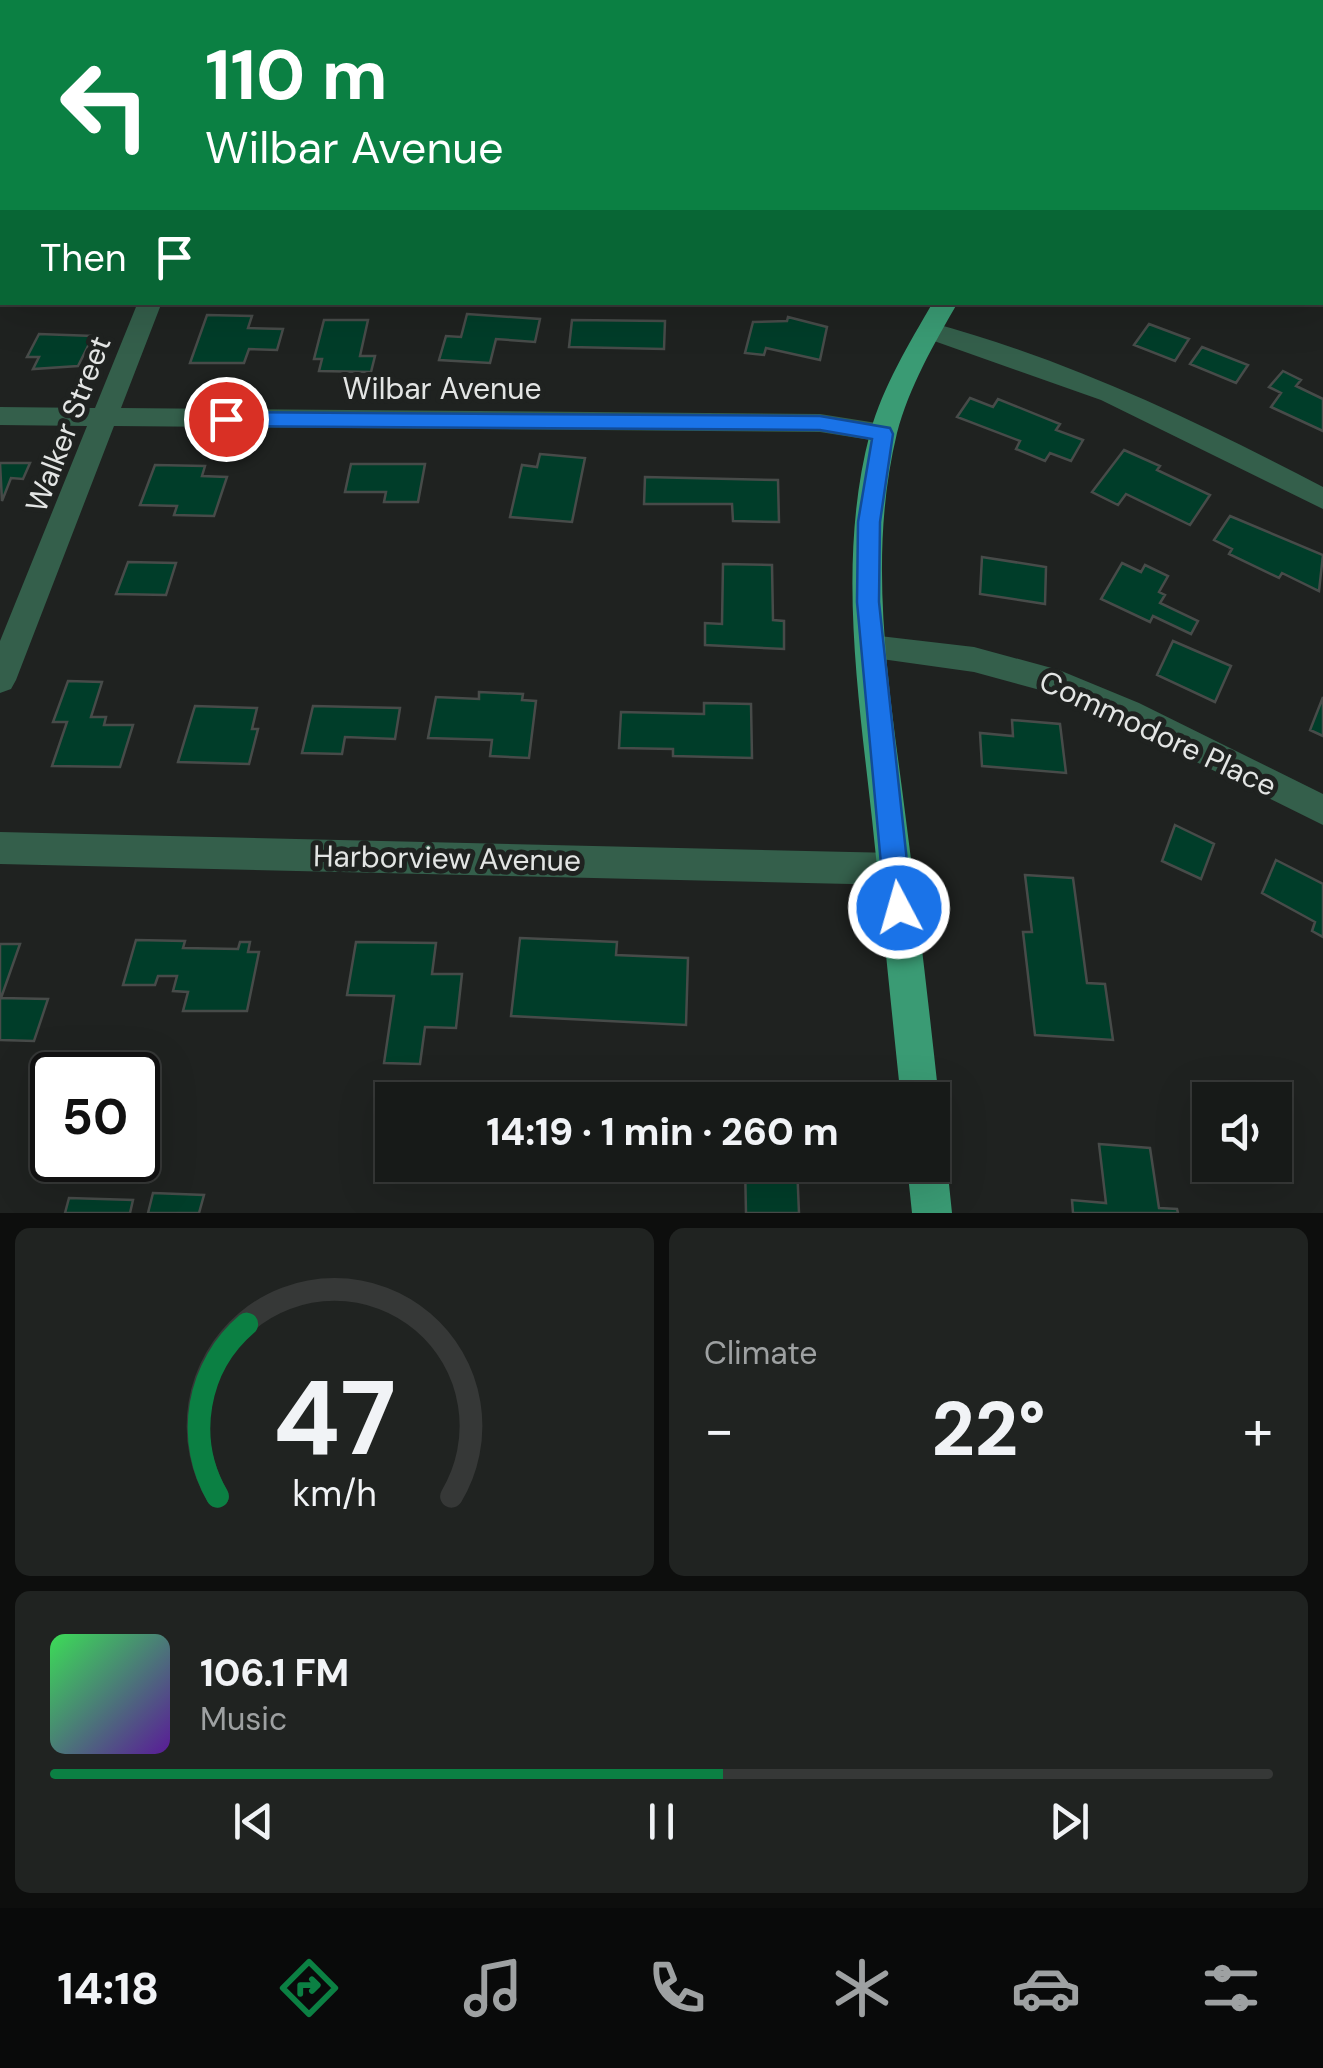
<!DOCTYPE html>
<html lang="en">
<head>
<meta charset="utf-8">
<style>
	:root { --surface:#171a18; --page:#202321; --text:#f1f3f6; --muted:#9ea1a2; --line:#363837; --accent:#0b8043 }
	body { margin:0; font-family:"DM Sans",sans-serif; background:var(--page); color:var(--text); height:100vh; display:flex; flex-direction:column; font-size:38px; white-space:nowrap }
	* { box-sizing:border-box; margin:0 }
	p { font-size:32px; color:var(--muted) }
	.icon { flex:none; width:55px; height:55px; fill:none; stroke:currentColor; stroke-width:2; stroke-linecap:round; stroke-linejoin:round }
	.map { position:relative; height:1213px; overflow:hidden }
	.details { display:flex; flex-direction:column; gap:15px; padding:15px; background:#0d0e0d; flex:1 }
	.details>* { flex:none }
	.banner { position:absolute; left:0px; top:0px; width:1325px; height:305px; box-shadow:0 10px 40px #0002,0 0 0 2px var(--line); background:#0b8043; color:#fff; overflow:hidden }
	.buttons { position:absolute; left:1192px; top:1082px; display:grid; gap:20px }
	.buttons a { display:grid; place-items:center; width:100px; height:100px; border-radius:0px; background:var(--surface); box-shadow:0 10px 40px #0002,0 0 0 2px var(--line); font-size:50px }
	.speed { position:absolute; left:30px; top:1052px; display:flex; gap:20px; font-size:50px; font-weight:700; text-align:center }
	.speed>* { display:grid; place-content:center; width:130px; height:130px; border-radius:50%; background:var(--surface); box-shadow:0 10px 40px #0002,0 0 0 2px var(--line); line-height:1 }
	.speed .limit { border:5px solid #111; border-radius:15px; background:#fff; color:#111 }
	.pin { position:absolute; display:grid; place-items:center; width:85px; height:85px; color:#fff; margin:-42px; border:5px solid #fff; border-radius:50%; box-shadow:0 2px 10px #0007 }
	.me { position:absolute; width:110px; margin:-55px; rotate:354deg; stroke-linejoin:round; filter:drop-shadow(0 0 8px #0008) }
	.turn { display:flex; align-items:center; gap:35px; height:210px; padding:0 40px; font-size:45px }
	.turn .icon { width:130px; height:130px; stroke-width:2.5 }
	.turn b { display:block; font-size:70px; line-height:85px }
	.then { display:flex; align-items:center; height:95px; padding:0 40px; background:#0003; gap:20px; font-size:38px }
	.big { font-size:75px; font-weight:800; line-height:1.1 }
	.details .card { flex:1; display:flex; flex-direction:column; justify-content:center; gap:15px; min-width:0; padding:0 35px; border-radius:15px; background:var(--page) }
	.details .dial { align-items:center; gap:0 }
	.dial svg { height:260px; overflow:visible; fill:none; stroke:var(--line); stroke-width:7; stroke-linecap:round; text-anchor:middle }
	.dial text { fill:var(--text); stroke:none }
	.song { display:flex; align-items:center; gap:30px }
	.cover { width:120px; height:120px; border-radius:15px; background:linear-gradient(135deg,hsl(130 70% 55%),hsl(270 70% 35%)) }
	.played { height:10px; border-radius:5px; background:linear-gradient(90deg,var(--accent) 55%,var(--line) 55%) }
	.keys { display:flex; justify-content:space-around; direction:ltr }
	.heat { display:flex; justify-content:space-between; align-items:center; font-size:55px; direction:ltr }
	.details .tiles { flex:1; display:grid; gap:15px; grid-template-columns:1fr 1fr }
	.card:last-child { grid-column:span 2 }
	.trip { position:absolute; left:375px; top:1082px; width:575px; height:100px; border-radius:0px; background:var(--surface); box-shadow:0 10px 40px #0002,0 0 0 2px var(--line); font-weight:800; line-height:100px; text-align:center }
	.menu { display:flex; height:160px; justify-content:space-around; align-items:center; background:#090a0a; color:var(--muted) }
	.menu .icon { width:70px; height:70px }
	.menu .active { color:var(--accent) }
	.menu b { font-size:45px; color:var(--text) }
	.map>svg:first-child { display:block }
	.building { fill:#003d29; stroke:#474b49; stroke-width:2.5 }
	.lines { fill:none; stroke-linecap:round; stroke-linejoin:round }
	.minor { fill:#345f4b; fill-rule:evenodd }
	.major { fill:#3a9b74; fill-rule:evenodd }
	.route { fill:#1a73e8; stroke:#114b97; stroke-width:2.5 }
	.labels { text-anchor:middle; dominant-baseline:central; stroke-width:10; stroke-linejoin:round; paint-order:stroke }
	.street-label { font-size:30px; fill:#e3e5e4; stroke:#1f2220 }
</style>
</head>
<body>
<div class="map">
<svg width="1323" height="1213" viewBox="0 0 1323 1213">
	<rect width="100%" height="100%" fill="#1f2220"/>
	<!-- building -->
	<path class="building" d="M467,314L540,319L535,342L496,339L490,363L439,360L446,336L461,337Z
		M207,315L252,316L248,328L283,329L277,350L249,349L244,363H190Z
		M788,317L827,327L820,360L766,348L764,355L745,353L753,322L787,321Z
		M324,320H368L360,356H375L371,372L319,371L322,359H314Z
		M572,320L665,321L664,349L569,347Z
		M1149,324L1189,339L1175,361L1134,345Z
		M39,334L93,336L78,366L33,369L39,357H27Z
		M1202,347L1248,365L1236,383L1190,364Z
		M1283,371L1301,380L1296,386L1323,399V431L1271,407L1281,393L1269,387Z
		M970,398L993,407L998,399L1060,424L1056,430L1083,440L1071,461L1050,453L1045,461L1016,449L1020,441L957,417Z
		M1124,450L1160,466L1157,470L1210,495L1190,525L1126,494L1118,505L1092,492Z
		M540,454L585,458L572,522L510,517L522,465L537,467Z
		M0,463H30L23,479L11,478L2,501Z
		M351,464H425L418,502H384L386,492H345Z
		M155,465L205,466L202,476L227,477L214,516L174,515L177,506L140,505Z
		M645,477L778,480L779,522L733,521L732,504H644Z
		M1230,516L1323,555L1319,591L1282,573L1279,578L1229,554L1232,549L1214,540Z
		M982,557L1046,567L1045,604L980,594Z
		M128,562L176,563L166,595L116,594Z
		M1122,563L1141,572L1145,565L1168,576L1159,592L1165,595L1160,603L1198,621L1191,634L1153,616L1150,622L1101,599Z
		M723,564L772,565L773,620L784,621V649L705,645V623L722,624Z
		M1173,641L1231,666L1215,702L1157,675Z
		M68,681L102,682L91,717H106L104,725H133L120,767L52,766L67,722H53Z
		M479,692L523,694L522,700L536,701L529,758L490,756L492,740L428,738L436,697L479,699Z
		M1323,697V736L1310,730Z
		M704,703L751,704L752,758L673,756V749L619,748L621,712L704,714Z
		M195,706L257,708L252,729H258L249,764L178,762Z
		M313,706L400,708L395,739L345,737L342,754L302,753Z
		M1012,720L1060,724L1066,773L982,766L980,733L1013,736Z
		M1175,825L1214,844L1201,879L1162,861Z
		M1276,860L1323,884V937L1312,931L1315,922L1262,893Z
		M1025,875L1073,878L1087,983L1105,984L1113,1040L1035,1035L1023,932H1032Z
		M520,938L617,942L616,955L688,958L686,1025L511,1016Z
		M136,940L185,941L183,948L238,949L240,942H250L248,952H259L247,1011H183L188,992L173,991L177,976H158L155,985H123Z
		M356,942L436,943L432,974H462L456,1028L425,1027L420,1064L384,1063L394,996L347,995Z
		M0,944H20L1,998L48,999L34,1041L0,1040Z
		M1099,1144L1150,1148L1159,1208L1177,1209L1178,1213H1073L1072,1200L1106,1203Z
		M745,1165H797L799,1213H746Z
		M153,1193L204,1195L199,1213H148Z
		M69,1198L133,1200L130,1213H65Z"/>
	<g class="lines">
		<!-- minor -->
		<path class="minor" d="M0,12H2V24H0Z
			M1322,87H1323V99H1322Z
			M138,302H162L121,408L820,414L883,424L892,426L896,433L892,440L883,442L820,432L114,426L16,680L11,689L0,693V641L87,426L0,425V407L95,408Z
			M929,322C1067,359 1197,421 1323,487V509L1101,400L920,336L917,330Z
			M871,635L974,647L1059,670L1139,703L1323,794V825L1116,722L1040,690L974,672L860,656L856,647L860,638Z
			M0,832L895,853L907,858L912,869L907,880L895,885L0,864Z"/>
		<!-- major -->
		<path class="major" d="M933,302H958C934,344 909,387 897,433C866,561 890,692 906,820C918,913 929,1007 939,1100L932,1114V1100H901C891,1006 882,913 872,819C858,691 837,559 870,433C883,386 909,344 933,302Z
			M932,1147L941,1151L947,1165L952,1213H912L907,1165H932Z"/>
	</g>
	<!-- route -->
	<path class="route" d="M226,412L820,416L890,428L893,434L880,522L879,602L912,908L908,916L899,920L889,916L885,908L857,602L858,522L872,439L820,430L226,426L216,419Z"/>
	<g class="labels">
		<!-- street labels -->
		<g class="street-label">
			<text x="442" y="388">Wilbar Avenue</text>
			<text transform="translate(68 424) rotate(-69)">Walker Street</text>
			<text transform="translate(1158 733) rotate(25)">Commodore Place</text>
			<text transform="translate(447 858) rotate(1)">Harborview Avenue</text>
		</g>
	</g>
</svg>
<div class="buttons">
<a><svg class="icon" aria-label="sound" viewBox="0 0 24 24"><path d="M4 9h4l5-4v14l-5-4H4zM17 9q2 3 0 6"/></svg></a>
</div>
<div class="speed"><div class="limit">50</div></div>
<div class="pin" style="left:226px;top:419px;background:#d93025"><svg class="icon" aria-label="arrive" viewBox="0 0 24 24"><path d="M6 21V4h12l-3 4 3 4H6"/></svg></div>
<svg class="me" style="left:899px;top:908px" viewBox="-20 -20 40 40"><circle r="17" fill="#1a73e8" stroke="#fff" stroke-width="3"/><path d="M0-11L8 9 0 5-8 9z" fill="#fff"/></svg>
<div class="trip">14:19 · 1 min · 260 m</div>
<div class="banner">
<div class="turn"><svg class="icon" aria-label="left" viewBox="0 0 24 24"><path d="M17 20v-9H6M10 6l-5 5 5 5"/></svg><div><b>110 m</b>Wilbar Avenue</div></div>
<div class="then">Then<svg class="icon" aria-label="arrive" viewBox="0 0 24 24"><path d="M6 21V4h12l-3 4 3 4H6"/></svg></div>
</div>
</div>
<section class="details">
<div class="tiles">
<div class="card dial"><svg viewBox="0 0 100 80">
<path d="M14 69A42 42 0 1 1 86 69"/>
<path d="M14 69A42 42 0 0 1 23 16" stroke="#0b8043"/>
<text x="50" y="56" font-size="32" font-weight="700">47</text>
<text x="50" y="72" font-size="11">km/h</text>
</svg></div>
<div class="card"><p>Climate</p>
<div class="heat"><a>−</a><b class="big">22°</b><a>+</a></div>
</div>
<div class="card">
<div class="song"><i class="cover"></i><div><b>106.1 FM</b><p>Music</p></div></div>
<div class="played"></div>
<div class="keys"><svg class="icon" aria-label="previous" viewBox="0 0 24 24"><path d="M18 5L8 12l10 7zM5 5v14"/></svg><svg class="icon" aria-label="pause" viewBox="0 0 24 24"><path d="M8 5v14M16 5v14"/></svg><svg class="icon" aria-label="next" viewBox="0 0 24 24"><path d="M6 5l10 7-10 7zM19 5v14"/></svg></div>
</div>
</div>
</section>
<nav class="menu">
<b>14:18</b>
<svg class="icon active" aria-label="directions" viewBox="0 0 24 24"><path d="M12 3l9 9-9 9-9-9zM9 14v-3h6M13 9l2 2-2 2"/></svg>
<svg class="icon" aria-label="music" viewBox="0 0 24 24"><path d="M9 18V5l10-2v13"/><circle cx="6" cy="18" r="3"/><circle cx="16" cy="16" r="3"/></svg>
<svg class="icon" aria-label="phone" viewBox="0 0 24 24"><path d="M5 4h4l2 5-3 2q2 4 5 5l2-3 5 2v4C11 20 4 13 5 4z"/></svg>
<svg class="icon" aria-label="climate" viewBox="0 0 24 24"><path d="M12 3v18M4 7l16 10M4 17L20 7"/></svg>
<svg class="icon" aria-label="car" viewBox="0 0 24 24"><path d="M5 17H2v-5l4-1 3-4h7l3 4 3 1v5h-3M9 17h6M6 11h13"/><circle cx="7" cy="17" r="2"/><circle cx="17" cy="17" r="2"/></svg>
<svg class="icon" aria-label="filters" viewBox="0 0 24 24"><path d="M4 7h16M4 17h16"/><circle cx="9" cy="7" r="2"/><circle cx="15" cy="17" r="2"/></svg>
</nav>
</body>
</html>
